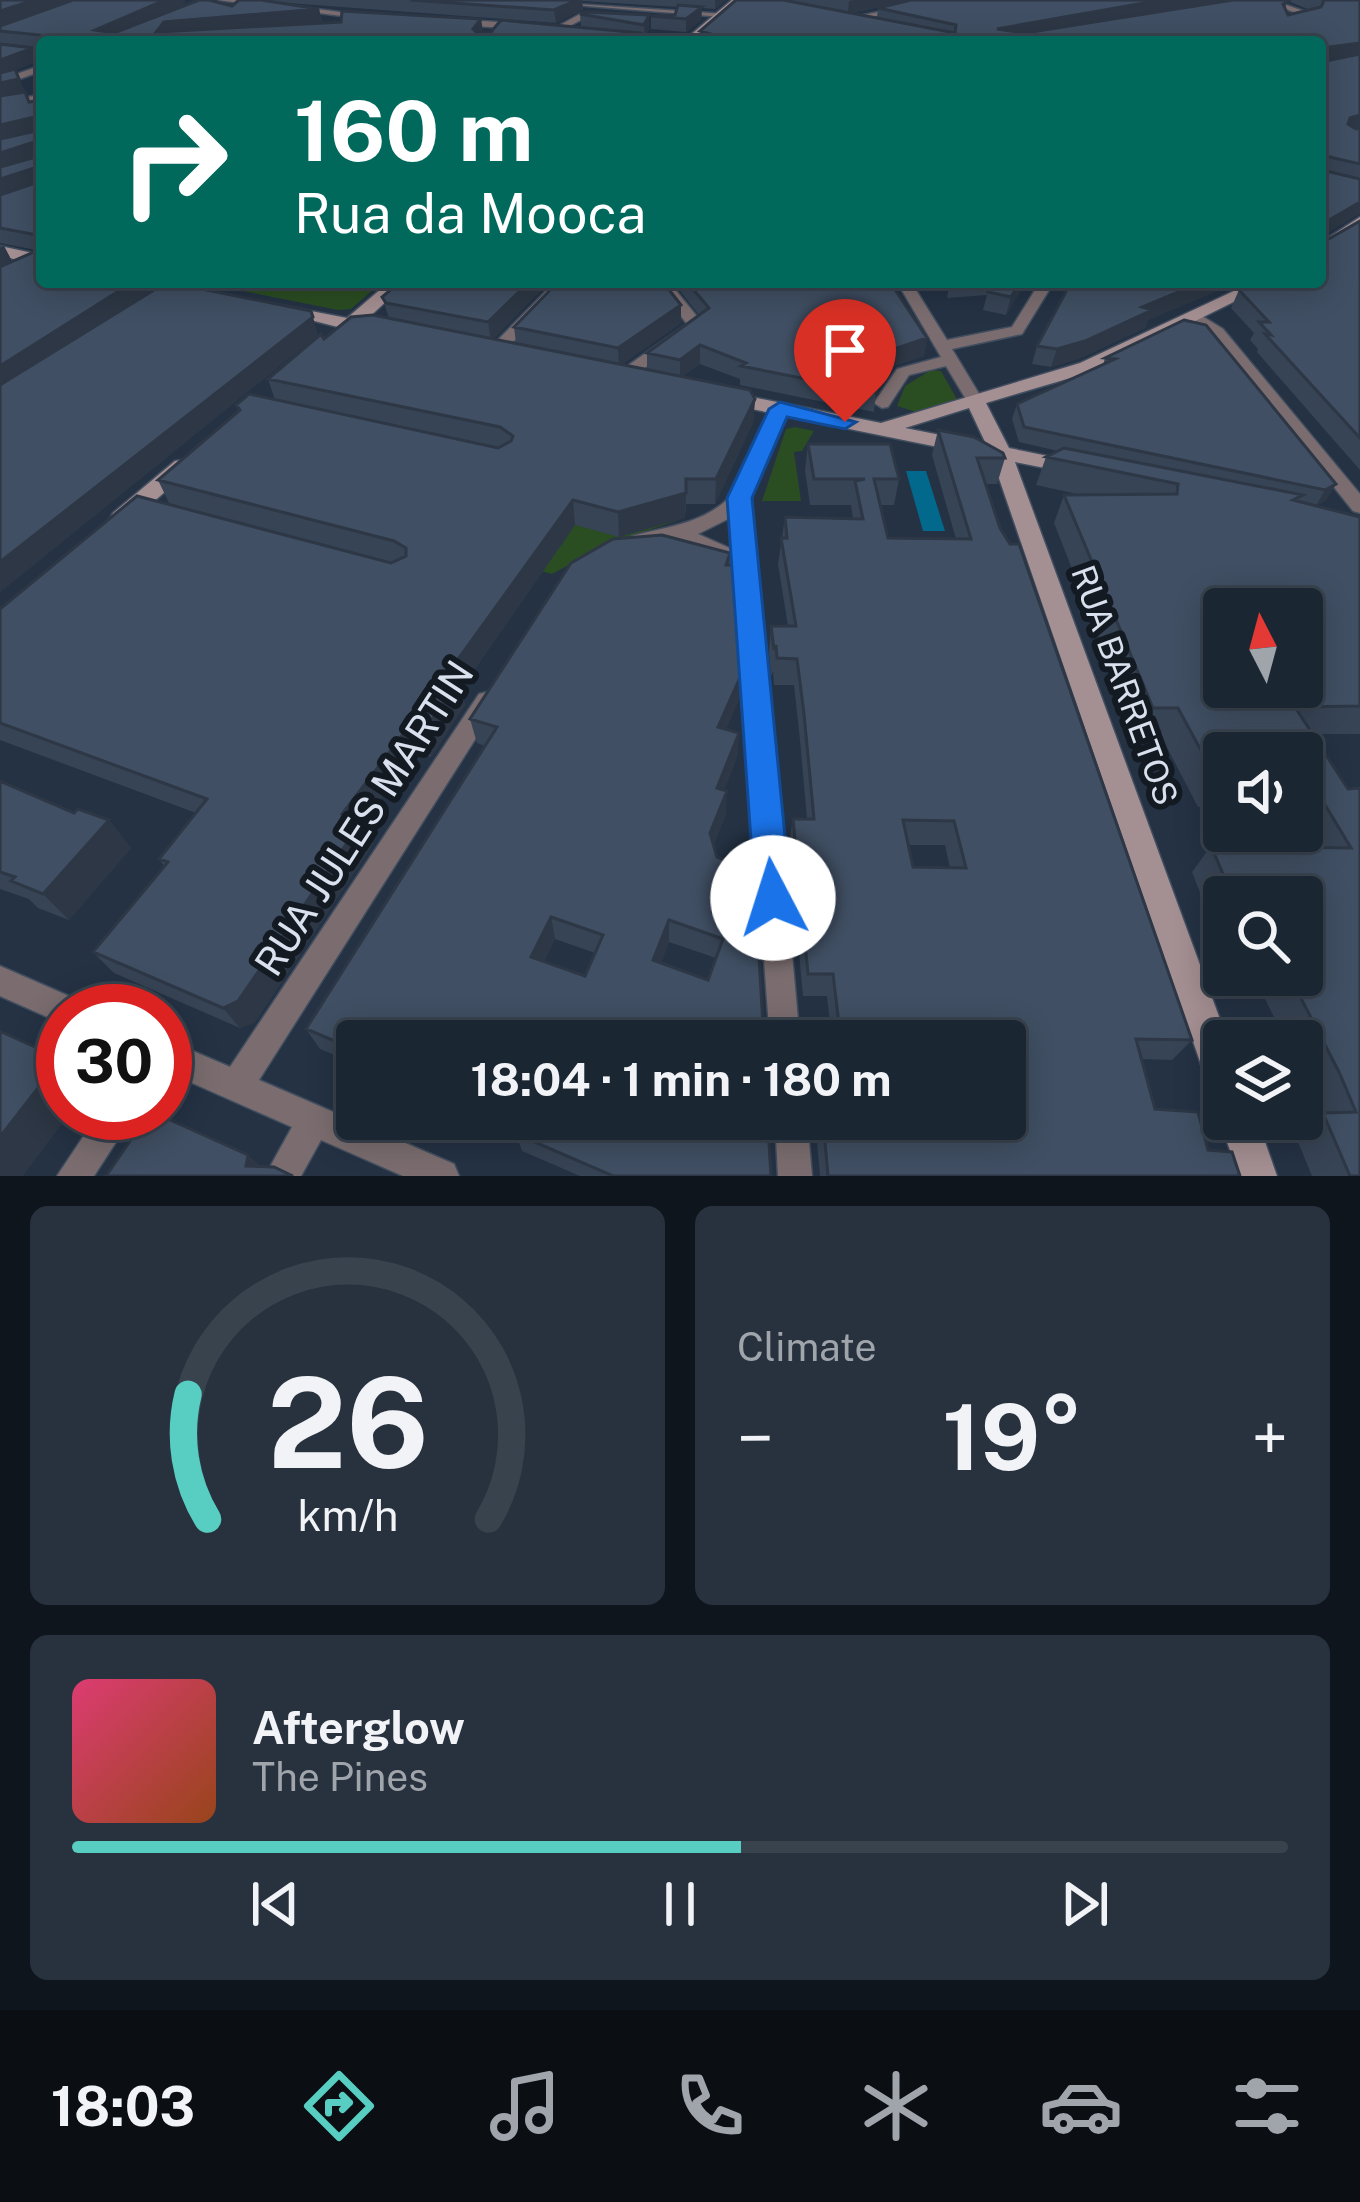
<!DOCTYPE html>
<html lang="en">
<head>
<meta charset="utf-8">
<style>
	:root { --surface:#1b2633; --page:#28323f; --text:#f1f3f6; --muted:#a0a5ac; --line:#39434e; --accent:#57cec1 }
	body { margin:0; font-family:"Public Sans",sans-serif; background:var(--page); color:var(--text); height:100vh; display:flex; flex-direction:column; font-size:45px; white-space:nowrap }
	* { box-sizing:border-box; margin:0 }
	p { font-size:39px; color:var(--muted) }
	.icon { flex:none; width:66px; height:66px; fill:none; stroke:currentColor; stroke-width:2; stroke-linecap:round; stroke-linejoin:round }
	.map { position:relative; height:1176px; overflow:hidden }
	.details { display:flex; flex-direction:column; gap:30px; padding:30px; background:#0f151c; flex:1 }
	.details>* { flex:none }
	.top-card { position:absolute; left:36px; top:36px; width:1290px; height:252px; border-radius:12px; box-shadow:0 6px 30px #0003,0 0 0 3px var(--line); background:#00695c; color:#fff; overflow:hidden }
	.needle { width:78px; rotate:354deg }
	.controls { position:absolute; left:1203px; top:588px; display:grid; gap:24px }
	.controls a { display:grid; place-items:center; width:120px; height:120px; border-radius:12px; background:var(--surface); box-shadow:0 6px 30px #0003,0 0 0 3px var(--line); font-size:60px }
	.speed { position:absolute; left:36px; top:984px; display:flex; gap:24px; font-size:60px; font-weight:700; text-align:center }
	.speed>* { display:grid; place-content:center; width:156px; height:156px; border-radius:50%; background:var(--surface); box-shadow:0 6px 30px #0003,0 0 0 3px var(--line); line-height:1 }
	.speed .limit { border:18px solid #d22; background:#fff; color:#111 }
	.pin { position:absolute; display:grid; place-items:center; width:102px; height:102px; color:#fff; margin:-123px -51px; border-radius:50% 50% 50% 0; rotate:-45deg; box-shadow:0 0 12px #0007 }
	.pin .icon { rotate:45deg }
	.me { position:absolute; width:132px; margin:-66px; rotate:355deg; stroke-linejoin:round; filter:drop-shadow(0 0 9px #0008) }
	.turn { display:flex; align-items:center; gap:42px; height:252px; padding:0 60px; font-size:54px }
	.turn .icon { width:156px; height:156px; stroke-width:2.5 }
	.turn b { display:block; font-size:84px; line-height:102px }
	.big { font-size:90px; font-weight:700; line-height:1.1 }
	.details .card { flex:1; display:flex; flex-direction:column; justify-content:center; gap:18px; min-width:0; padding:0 42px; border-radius:18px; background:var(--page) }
	.details .dial { align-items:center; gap:0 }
	.dial svg { height:312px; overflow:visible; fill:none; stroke:var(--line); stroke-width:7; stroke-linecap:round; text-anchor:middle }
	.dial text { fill:var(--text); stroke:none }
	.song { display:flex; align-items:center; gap:36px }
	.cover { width:144px; height:144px; border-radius:18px; background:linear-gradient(135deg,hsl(340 70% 55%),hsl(20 70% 35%)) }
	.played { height:12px; border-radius:6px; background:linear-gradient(90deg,var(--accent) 55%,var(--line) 55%) }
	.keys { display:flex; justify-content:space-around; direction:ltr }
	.heat { display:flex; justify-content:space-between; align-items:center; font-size:66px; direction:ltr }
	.details .tiles { flex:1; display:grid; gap:30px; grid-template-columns:1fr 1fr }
	.card:last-child { grid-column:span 2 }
	.trip { position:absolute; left:336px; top:1020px; width:690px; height:120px; border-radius:12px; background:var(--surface); box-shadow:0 6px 30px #0003,0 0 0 3px var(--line); font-weight:700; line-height:120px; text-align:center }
	.menu { display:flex; height:192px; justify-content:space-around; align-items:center; background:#0b0f14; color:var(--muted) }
	.menu .icon { width:84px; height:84px }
	.menu .current { color:var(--accent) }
	.menu b { font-size:54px; color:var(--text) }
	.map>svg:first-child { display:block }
	.green { fill:#2a4d22 }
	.water { fill:#02688c }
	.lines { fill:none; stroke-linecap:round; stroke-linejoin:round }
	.minor-casing { stroke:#414e5f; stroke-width:3 }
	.tertiary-casing { stroke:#414e5f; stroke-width:3 }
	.secondary-casing { stroke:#414e5f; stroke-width:3 }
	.minor { fill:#7b6d6f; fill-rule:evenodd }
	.tertiary { fill:#7b6d6f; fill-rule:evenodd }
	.secondary { fill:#a48f92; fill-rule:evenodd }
	.wall { fill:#374455; fill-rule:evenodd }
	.shaded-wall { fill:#2d3745 }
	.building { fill:#404f63; stroke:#2d3745; stroke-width:3; fill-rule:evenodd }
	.route { fill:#1a73e8; stroke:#114b97; stroke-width:3 }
	.labels { text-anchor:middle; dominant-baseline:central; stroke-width:12; stroke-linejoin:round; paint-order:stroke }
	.street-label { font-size:33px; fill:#d8e1ed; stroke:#131a22 }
	.near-street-label { font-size:39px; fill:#d8e1ed; stroke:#131a22 }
</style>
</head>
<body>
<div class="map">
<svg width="1360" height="1176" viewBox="0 0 1360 1176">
	<rect width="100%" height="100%" fill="#243244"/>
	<!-- green -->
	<path class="green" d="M369,282L375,288L351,309L338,310L203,283Z
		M931,370L941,371L958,401L916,412L897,406L905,386Z
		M795,427L814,431L802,451L794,452L801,501H762L786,429Z
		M541,516L611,534L679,520L610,543L552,574L541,571L511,533L561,546L568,534Z"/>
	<!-- water -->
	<path class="water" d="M906,471H926L945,531H923Z"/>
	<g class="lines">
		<!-- minor casing -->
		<g class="minor-casing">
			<path id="minor" d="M514,0L726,14L722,17Z
				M939,0H956L842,23L838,20Z
				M1260,0H1272L1315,15L1292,21V17L1302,15Z
				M580,14L610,19L581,20L560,31L553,29Z
				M42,65V71L0,86V80Z
				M42,94V100L0,109V103Z
				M555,282H570L501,355H489V349Z
				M654,282H669L704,325L628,380H616V374L687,324Z
				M897,282H911L947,340L1012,327L1040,282H1054L1022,334L952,349L984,402L982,406H970L946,366L909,375L888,407L882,408L874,403L897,369L941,357Z
				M1194,311L1223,329L1360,494V513L1353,511L1213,335L1189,319L1186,316Z
				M780,404L789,409L750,498L800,1041H770L735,567L676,539L639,548L629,541L632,536C669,526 704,524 732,495L771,409ZM732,517L734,550L698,534Z
				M487,692L495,694L499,701L495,708L259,1080L454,1164L459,1176H403L321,1140L301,1176H265L292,1127L165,1071V1039L230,1067L479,694Z
				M0,966L78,1000L82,1011H63V1024L0,996Z
				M99,1113H135L94,1176H57Z
				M775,1119H807L812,1176H778Z"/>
		</g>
		<!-- tertiary casing -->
		<g class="tertiary-casing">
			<path id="tertiary" d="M218,0H248L378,17L373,20Z
				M450,19L529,24L534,27L529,30L447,24Z"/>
		</g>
		<!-- secondary casing -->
		<g class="secondary-casing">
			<path id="secondary" d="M732,0H743L693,42H682Z
				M1360,217V228L1320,255V243Z
				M0,246L42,255V265L0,256Z
				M141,282H171L201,292L193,297Z
				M389,282H407L364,322L381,325L384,329L375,334L354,330L346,333L338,327L271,310L280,305L347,318Z
				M1253,282H1274L1094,371L986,403L1009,448L1082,463L1085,468L1075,474L1015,462L1228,1041H1224V1097L1211,1092L1206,1079L992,458L727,404L717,398L727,392L881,423L1080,363ZM969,408L986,444L905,428Z
				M182,460L189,461L192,466L189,471L129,523H113L110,518L113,513L175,461Z
				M1224,1108V1119H1257L1277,1176H1239L1219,1119Z"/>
		</g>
		<!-- minor -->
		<use href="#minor" class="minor"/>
		<!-- tertiary -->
		<use href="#tertiary" class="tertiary"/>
		<!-- secondary -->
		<use href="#secondary" class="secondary"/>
	</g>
	<!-- wall -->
	<path class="wall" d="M0,0H184L185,5L232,6L239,0H726L715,9L702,8L701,20L686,32L651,29V16L675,15L678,7L582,1L583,10L556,23L274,2L319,9L322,22L481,19L482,33L581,27L580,14L649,15V28L645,38H641V42H42V59L40,47L0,43Z
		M736,0H1223L1162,11L1233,0H1360V213L1325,234V241L1360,221V470L1257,352L1258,349L1250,340L1254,333L1231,308L1239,290L1320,282V42H700V31ZM1288,1L1310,10L1288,15L1285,8ZM890,5L878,8L877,18L850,13Z
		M0,83L29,102L149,294L318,335L0,592V245L4,246L12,262L36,250L0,243Z
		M400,282H549L493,339L516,343L514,327L681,323L622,364L647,369V353L699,315L673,282H890L927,338L924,356L893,366L876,391L874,412L740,385V379L700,364L683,376L755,399L753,423L715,504H686L685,518L619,537L575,525L461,689L465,705L431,757L416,752L363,823L373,844L255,1022L240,1028L114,973L93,952L164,866L159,859L196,813L0,740V609L170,505L158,480L238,412L236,405L275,400L268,379L324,339L389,318L382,297Z
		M935,282H1026L1006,315L983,310L987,295L947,298L949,287Z
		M1216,291L1148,320L1145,328L1078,359L1051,367L1032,364L1037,346Z
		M1184,320L1336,484L1326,500L1316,506L1360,517V734H1313L1348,789L1360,1176H1312L1294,1132L1319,1115L1302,1075V1041H1286L1253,975H1302V897H1224V954L1192,872L1211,846L1311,848L1301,831L1302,753H1224V805L1198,807L1161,736H1138L1054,523L1064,495H1082L1036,485L1046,457L1058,451L1019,442L1012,419L1017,404L1103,365L1105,358Z
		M938,430L1005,458L997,484H985L1192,1040L1172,1060L1141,1059L1155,1109L1240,1176H820L815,1119H1005V1041H832L827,996H803L789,843L793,819H807L800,740L794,685H774L773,671L771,676L769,652L771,626H788L778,564L785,517L853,519L851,505H810L805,470L808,444L899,479L894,505H880L888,538L956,539L932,455ZM908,845H945L950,868L913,867Z
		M730,553L740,697L726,729L739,733L737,757L724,790L726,815L713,845L717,857L735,886L731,898L764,1041H357V1060L355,1063L320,1049L306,1029L485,746L477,743L470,719ZM555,939L595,953L585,976L544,961ZM669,942L716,958L708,980L661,963Z
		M0,781L74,813L109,820L131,848L69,920L38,908L29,899L0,889Z
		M522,1119H756L755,1122L771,1176H580L522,1151L516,1134Z"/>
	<!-- shaded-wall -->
	<path class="shaded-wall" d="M34,0H76L0,25V11Z
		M165,0H184L185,5L101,42L95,30Z
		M577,0H582L583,10L556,23L554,10Z
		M715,0H726L715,9Z
		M855,0H915L848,13L849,1Z
		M1161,0H1223L995,42L997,29Z
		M702,7L701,20L686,32V19Z
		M319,9L322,22L156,32L164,22Z
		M649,15V28L645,38L644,25Z
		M481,19L483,32L474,42L473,29Z
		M1360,43V56L1320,61L1322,48Z
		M33,48L39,61L0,76V60Z
		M19,79L26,93L0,99V83Z
		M1360,115V127L1343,133L1350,118Z
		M34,117L41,132L0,142V125Z
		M34,142L41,158L0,171V153Z
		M37,167L42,184L0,198V179Z
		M1360,202V213L1320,238L1326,222Z
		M4,246L13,263L0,271V248Z
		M123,282H144L149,294L0,392V366Z
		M529,282H549L491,341L488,322Z
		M1020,282H1026L1006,315L1011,297Z
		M1203,282H1240L1148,320L1145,328L1078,359L1051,367L1057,349L1142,307Z
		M681,305V323L619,366L618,348Z
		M313,317L318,335L0,592V562Z
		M927,338L924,356L893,366L876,393L873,382L897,348Z
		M700,345V364L680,378V360Z
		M755,399L753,423L715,504L716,479Z
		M1336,484L1326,500L1316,506L1325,490Z
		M686,493L685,518L619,537L618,512Z
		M573,500L575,525L461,689L465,705L431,757L423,732L446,676Z
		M742,673L740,697L717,751L718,727Z
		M408,728L416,752L363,823L373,844L255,1022L240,1028L223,1008L342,814Z
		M739,733L737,757L716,811L717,788Z
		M727,791L726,815L709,856L710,833Z
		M109,820L131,848L69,920L43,894Z
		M737,864L735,886L724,918L726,895Z
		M551,917L555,939L537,978L531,957Z
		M669,920V942L654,981L653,960Z
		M348,1034L357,1048V1060L355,1063L342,1044Z
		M48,1053L63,1065V1113H70L23,1176H0V1137Z
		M248,1155L264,1169L246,1166Z"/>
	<!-- building -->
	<path class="building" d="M0,0H34L0,11Z
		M73,0H165L95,30L114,33L199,0H209L232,6L239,0H261L319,9L164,22L156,32L341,22L342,11L481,19L473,29L477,33L491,32L501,20L641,33L637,42H42V56L40,35L0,31V26Z
		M410,0H577L554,10Z
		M736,0H783L955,33L956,25L878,8L911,0H1161L997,29L1025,33L1233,0H1285L1288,1L1283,4L1288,15L1321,7L1324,1L1322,0H1360V43L1322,48L1326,61L1360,54V115L1350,118L1348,124L1356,129L1360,128V164L1325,156L1326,171L1360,179V202L1326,222L1325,241L1360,221V438L1265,334L1271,335L1259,322H1269L1239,290L1257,282H1320V42H739L700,31Z
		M678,5L702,7L686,19L651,16L675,15Z
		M586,12L649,15L644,25L580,14Z
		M0,44L33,48L0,60Z
		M15,69L19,79L0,83V73Z
		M25,92L29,102L42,100V282H133L0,366V267L36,251L37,235L0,228V195L36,183L37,167L0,179V167L36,157L39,147L34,142L0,153V139L36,131L40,121L34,117L0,125V96Z
		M167,282L311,311L313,317L0,562V385Z
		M400,282H529L488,322L386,303L382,297Z
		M558,282H663L681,305L618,348L514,327Z
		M687,282H890L927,338L897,348L873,382L877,393L741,366L746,363L700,345L680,360L647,353L709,308Z
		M994,282H1020L1011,297L988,292Z
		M1071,282H1203L1142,307L1152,310L1085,341L1057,349L1037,346Z
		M373,315L750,390L755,399L716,479H686V493L618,512L573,500L446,676L459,680L423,732L408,728L342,814L362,821L238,1001L223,1008L93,952L168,862L159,859L207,799L0,723V609L137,496L391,563L406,556V548L394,541L158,480L240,410L236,405L249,394L498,448L511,441L513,436L500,427L268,379L321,334L324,339L351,317Z
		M1184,320L1206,325L1336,484L1325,490L1024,427L1017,404L1115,359L1105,358Z
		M938,430L974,437L1003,453L1005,458H977L1000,528L1010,544H1019L1192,1040L1136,1039L1155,1109L1198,1112L1208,1150L1232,1152L1240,1176H828L823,1119H1005V1041H841L833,974H808L793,819H814L804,714L797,659L777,658L776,645L774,650L771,626H796L781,538H787L785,517L863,519L855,481L865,479H814L808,444H890L899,479H874L888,538L971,539ZM903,820L954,821L966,868L913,867Z
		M1064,448L1303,495L1293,500L1360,517V706L1295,707L1348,789L1360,788V1176H1350L1323,1113L1356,1112L1339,1072L1289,975H1302V897H1233L1211,846L1351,848L1307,775L1302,776V753H1224V779L1217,780L1178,708H1153L1064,495L1177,494L1178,484L1046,457ZM1224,609H1302V687H1224Z
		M662,535L730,553L726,565H734L742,673L718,727L739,733L717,788L727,791L710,833L717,857L737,864L726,895L756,908L764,1041H365L348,1034L342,1044L306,1029L497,727L470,719L571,563L613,539ZM551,917L603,935L585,976L531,957ZM669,920L723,939L708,980L653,960Z
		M0,781L74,813L78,809L109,820L43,894L11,881L15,877L0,872Z
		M0,1031L48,1053V1075L0,1137Z
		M159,1115L248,1155L246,1166L274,1167L293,1176H106L139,1128Z
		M522,1119H752V1121L768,1127L771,1176H613L516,1134Z"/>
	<!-- route -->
	<path class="route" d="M780,402L856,422L845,429L787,417L752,498L791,898L786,910L773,915L760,910L755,898L727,498L769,409Z"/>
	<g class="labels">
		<!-- street labels -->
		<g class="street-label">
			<text transform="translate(1125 685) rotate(70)">RUA BARRETOS</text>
		</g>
		<!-- near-street labels -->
		<g class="near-street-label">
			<text transform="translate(364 818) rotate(-57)">RUA JULES MARTIN</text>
		</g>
	</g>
</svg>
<div class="controls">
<a><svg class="needle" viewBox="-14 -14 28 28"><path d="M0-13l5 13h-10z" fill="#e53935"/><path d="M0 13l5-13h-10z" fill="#a0a5ac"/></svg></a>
<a><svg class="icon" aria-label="sound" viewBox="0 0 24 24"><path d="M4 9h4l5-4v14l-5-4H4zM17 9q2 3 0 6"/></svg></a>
<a><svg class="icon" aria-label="search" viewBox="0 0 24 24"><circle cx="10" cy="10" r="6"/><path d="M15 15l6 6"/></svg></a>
<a><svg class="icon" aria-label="layers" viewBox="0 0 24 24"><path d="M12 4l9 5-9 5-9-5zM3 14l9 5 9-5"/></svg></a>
</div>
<div class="speed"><div class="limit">30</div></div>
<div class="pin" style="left:845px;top:422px;background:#d93025"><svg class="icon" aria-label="arrive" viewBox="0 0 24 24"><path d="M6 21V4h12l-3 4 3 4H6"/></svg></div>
<svg class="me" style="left:773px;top:898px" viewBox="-20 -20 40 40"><circle r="19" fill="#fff"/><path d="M0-13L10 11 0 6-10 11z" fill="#1a73e8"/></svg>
<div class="trip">18:04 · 1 min · 180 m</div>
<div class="top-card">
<div class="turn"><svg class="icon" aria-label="right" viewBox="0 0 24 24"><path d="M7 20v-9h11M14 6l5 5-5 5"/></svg><div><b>160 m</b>Rua da Mooca</div></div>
</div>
</div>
<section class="details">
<div class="tiles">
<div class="card dial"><svg viewBox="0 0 100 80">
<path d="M14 69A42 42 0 1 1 86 69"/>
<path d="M14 69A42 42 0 0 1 9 37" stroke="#57cec1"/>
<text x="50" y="56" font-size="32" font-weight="700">26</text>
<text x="50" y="72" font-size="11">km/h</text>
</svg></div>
<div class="card"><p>Climate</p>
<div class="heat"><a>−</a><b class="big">19°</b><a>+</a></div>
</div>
<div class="card">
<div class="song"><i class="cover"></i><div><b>Afterglow</b><p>The Pines</p></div></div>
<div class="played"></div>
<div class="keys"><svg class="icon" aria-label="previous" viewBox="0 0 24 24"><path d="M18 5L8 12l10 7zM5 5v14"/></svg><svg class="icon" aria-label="pause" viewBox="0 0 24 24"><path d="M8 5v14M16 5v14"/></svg><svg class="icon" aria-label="next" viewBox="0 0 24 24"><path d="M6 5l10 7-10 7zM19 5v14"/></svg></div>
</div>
</div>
</section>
<nav class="menu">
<b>18:03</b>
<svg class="icon current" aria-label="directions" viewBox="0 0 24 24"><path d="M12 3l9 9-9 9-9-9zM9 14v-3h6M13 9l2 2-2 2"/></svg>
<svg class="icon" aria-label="music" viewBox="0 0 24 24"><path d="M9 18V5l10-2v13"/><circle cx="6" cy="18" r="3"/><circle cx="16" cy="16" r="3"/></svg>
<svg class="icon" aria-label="phone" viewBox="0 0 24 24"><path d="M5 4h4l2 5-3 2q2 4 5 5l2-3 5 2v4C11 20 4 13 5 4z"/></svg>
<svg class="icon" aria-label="climate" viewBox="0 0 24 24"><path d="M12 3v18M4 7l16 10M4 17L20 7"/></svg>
<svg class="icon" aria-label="car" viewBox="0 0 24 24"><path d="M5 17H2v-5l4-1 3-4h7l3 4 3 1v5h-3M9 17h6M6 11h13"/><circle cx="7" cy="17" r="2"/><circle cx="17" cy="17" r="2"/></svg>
<svg class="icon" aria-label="filters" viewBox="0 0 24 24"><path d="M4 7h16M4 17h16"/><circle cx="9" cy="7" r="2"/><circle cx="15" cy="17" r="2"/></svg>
</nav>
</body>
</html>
